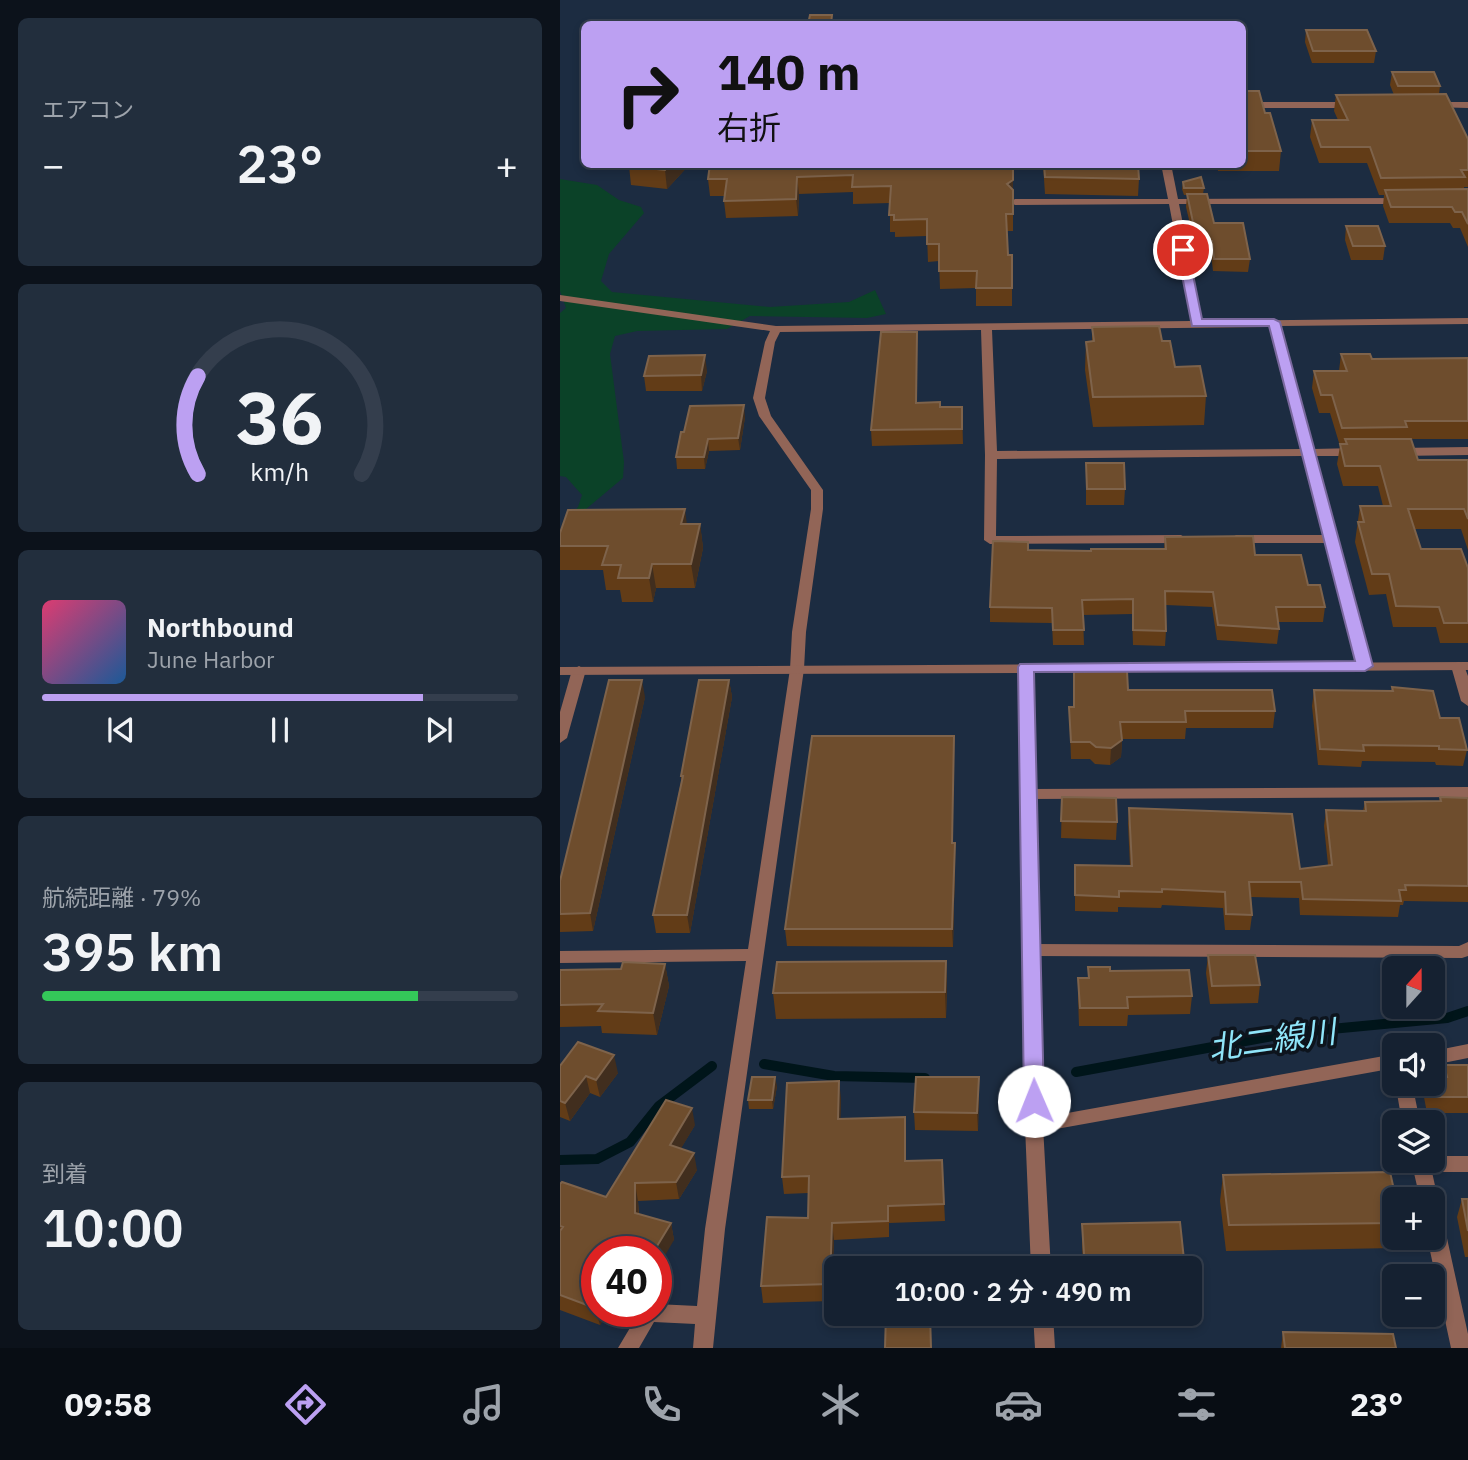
<!DOCTYPE html>
<html lang="ja">
<head>
<meta charset="utf-8">
<style>
	:root { --surface:#152131; --page:#222e3d; --text:#f1f3f6; --muted:#9da3ab; --line:#343e4d; --accent:#bca0f2 }
	body { margin:0; font-family:"IBM Plex Sans","Noto Sans JP",sans-serif; background:var(--page); color:var(--text); height:100vh; display:flex; flex-direction:column; font-size:26px; white-space:nowrap }
	* { box-sizing:border-box; margin:0 }
	p { font-size:23px; color:var(--muted) }
	.icon { flex:none; width:38px; height:38px; fill:none; stroke:currentColor; stroke-width:2; stroke-linecap:round; stroke-linejoin:round }
	.map { position:relative; flex:1; overflow:hidden }
	.panel { display:flex; flex-direction:column; gap:18px; padding:18px; background:#0c121b; width:560px }
	.panel>* { flex:none }
	.guide { position:absolute; left:21px; top:21px; width:665px; height:147px; border-radius:10px; box-shadow:0 4px 10px #0003,0 0 0 2px var(--line); background:#bca0f2; color:#111; overflow:hidden }
	.needle { width:46px; rotate:21deg }
	.buttons { position:absolute; left:822px; top:956px; display:grid; gap:14px }
	.buttons a { display:grid; place-items:center; width:63px; height:63px; border-radius:10px; background:var(--surface); box-shadow:0 4px 10px #0003,0 0 0 2px var(--line); font-size:35px }
	.speed { position:absolute; left:21px; top:1236px; display:flex; gap:14px; font-size:35px; font-weight:700; text-align:center }
	.speed>* { display:grid; place-content:center; width:91px; height:91px; border-radius:50%; background:var(--surface); box-shadow:0 4px 10px #0003,0 0 0 2px var(--line); line-height:1 }
	.speed .limit { border:10px solid #d22; background:#fff; color:#111 }
	.pin { position:absolute; display:grid; place-items:center; width:60px; height:60px; color:#fff; margin:-30px; border:4px solid #fff; border-radius:50%; box-shadow:0 2px 7px #0007 }
	.me { position:absolute; width:77px; margin:-38px; rotate:359deg; stroke-linejoin:round; filter:drop-shadow(0 0 5px #0008) }
	.turn { display:flex; align-items:center; gap:24px; height:147px; padding:0 21px; font-size:32px }
	.turn .icon { width:91px; height:91px; stroke-width:2.5 }
	.turn b { display:block; font-size:49px; line-height:60px }
	.big { font-size:52px; font-weight:600; line-height:1.1 }
	.panel .widget { flex:1; display:flex; flex-direction:column; justify-content:center; gap:10px; min-width:0; padding:0 24px; border-radius:10px; background:var(--page) }
	.panel .dial { align-items:center; gap:0 }
	.dial svg { height:182px; overflow:visible; fill:none; stroke:var(--line); stroke-width:7; stroke-linecap:round; text-anchor:middle }
	.dial text { fill:var(--text); stroke:none }
	.song { display:flex; align-items:center; gap:21px }
	.cover { width:84px; height:84px; border-radius:10px; background:linear-gradient(135deg,hsl(340 70% 55%),hsl(210 70% 35%)) }
	.played { height:7px; border-radius:4px; background:linear-gradient(90deg,var(--accent) 80%,var(--line) 80%) }
	.keys { display:flex; justify-content:space-around; direction:ltr }
	.heat { display:flex; justify-content:space-between; align-items:center; font-size:38px; direction:ltr }
	.charge { height:10px; border-radius:5px; background:linear-gradient(90deg,#34c759 79%,var(--line) 0) }
	.trip { position:absolute; left:264px; top:1256px; width:378px; height:70px; border-radius:10px; background:var(--surface); box-shadow:0 4px 10px #0003,0 0 0 2px var(--line); font-weight:600; line-height:70px; text-align:center }
	.menu { display:flex; height:112px; justify-content:space-around; align-items:center; background:#080d14; color:var(--muted) }
	.menu .icon { width:49px; height:49px }
	.menu .active { color:var(--accent) }
	.menu b { font-size:32px; color:var(--text) }
	main { display:flex; flex:1; min-height:0 }
	.map>svg:first-child { display:block }
	.green { fill:#0b4228 }
	.lines { fill:none; stroke-linecap:round; stroke-linejoin:round }
	.stream { stroke:#00151a; stroke-width:10 }
	.minor { fill:#926557; fill-rule:evenodd }
	.tertiary { fill:#926557; fill-rule:evenodd }
	.wall { fill:#623c17 }
	.shaded-wall { fill:#412e1e }
	.building { fill:#6e4d2d; stroke:#7e634b; stroke-width:2 }
	.route { fill:#bca0f2; stroke:#7a689d; stroke-width:2 }
	.labels { text-anchor:middle; dominant-baseline:central; stroke-width:7; stroke-linejoin:round; paint-order:stroke }
	.near-water-label { font-size:32px; font-style:italic; fill:#8fe5f9; stroke:#0d141d }
</style>
</head>
<body>
<main>
<section class="panel">
<div class="widget"><p>エアコン</p>
<div class="heat"><a>−</a><b class="big">23°</b><a>+</a></div>
</div>
<div class="widget dial"><svg viewBox="0 0 100 80">
<path d="M14 69A42 42 0 1 1 86 69"/>
<path d="M14 69A42 42 0 0 1 14 26" stroke="#bca0f2"/>
<text x="50" y="56" font-size="32" font-weight="700">36</text>
<text x="50" y="72" font-size="11">km/h</text>
</svg></div>
<div class="widget">
<div class="song"><i class="cover"></i><div><b>Northbound</b><p>June Harbor</p></div></div>
<div class="played"></div>
<div class="keys"><svg class="icon" aria-label="previous" viewBox="0 0 24 24"><path d="M18 5L8 12l10 7zM5 5v14"/></svg><svg class="icon" aria-label="pause" viewBox="0 0 24 24"><path d="M8 5v14M16 5v14"/></svg><svg class="icon" aria-label="next" viewBox="0 0 24 24"><path d="M6 5l10 7-10 7zM19 5v14"/></svg></div>
</div>
<div class="widget"><p>航続距離 · 79%</p><b class="big">395 km</b><div class="charge"></div></div>
<div class="widget"><p>到着</p><b class="big">10:00</b></div>
</section>
<div class="map">
<svg width="908" height="1348" viewBox="0 0 908 1348">
	<rect width="100%" height="100%" fill="#1c2c41"/>
	<!-- green -->
	<path class="green" d="M0,179L37,185L59,200L81,207L84,213L49,254L41,281L52,292L210,307L289,302L315,290L326,314L307,318L190,316L167,329L77,331L55,336L50,354L64,462L63,478L13,520L5,522L18,507L22,495L6,477L0,476V313L6,308L0,291Z"/>
	<g class="lines">
		<!-- stream -->
		<path class="stream" d="M204,1064L274,1076L365,1078
			M516,1072L729,1033L887,1018L908,1011
			M0,1160L37,1159L70,1142L99,1106L152,1066"/>
		<!-- minor -->
		<path class="minor" d="M682,102H791L795,105L791,108H682Z
			M874,102H908V108L871,107V103Z
			M601,164H611L618,199L842,198L847,201L842,204H619L642,321L908,318V324L721,326L753,449L797,448L803,452L797,456H755L812,666L805,670L798,666L766,543H676L670,539L676,535H764L743,456L437,459L436,536L621,535L627,539L621,543L430,544L424,540L425,455L421,330L220,332L215,342L205,398L211,416L263,490V509L246,632L244,669L165,1229L153,1348H133L135,1324L94,1322L79,1348H58L80,1311H96V1304L137,1306L145,1229L186,961L0,963V951L188,949L230,669L232,632L251,509V490L199,416L193,398L205,342L210,331L0,301V295L216,326L631,321L609,204L455,205L450,202L455,199H608ZM710,327L742,449L437,451L432,330Z
			M908,447V455L838,456L832,452L838,448Z
			M898,662L903,663L908,676V706L901,701L891,666Z
			M19,666L26,670L7,738L0,743V712L12,670Z
			M908,787V797L468,799L463,798L460,794L463,790L468,789Z
			M908,942V956L902,958L472,956L466,954L464,950L466,946L472,944L899,946Z
			M908,1044V1058L873,1065V1051Z
			M835,1054V1068L474,1133L468,1131L465,1126L468,1121L474,1119Z
			M835,1082L852,1083L860,1122H842Z
			M873,1156H908V1172H872L878,1199L873,1205V1199H860L851,1160H873Z
			M873,1212L880,1214L883,1220L908,1334V1348H891L867,1237H873Z"/>
		<!-- tertiary -->
		<path class="tertiary" d="M908,662V670L473,673L483,1126L491,1269H471L465,1126L459,673L0,675V667Z
			M473,1314H493L495,1348H475Z"/>
	</g>
	<!-- wall -->
	<path class="wall" d="M746,30L816,51L814,63H752L745,42Z
		M832,72L880,86L879,94L908,139V187H904V189H908V247L900,228H893L890,223H829L823,206L824,195H819L807,163H759L750,137L752,120H778L774,111L776,95H834L830,85Z
		M682,91L705,113L721,151L719,171H658L657,164H682Z
		M130,164L107,189L71,185L69,166Z
		M453,164V231H447L448,255H452V306H416V288L380,289L379,261L368,262L367,236L335,237V232H330V203L293,204V192L239,194L238,216L166,218L164,201L165,196H150L148,179Z
		M483,164H578L579,179L578,196L485,194Z
		M623,182L644,188L643,194L654,223L690,259L688,272L653,271L651,254H637L626,207L627,195H624L622,189Z
		M786,226L825,246L823,260H791L785,240Z
		M532,327L602,341L615,367L646,396L644,425L533,427L525,370L526,342L532,341Z
		M357,346L356,403L380,407H402L403,444L312,446L311,430Z
		M781,354L812,359L908,358V439H851L858,460H908V550L901,529H854L861,549L908,568V643H880L876,627H833L826,594L809,595L795,542L800,506H823L818,486H783L777,464L780,446L770,413H759L752,388L754,371H779Z
		M147,371L142,391H86L84,376Z
		M185,417L180,450L149,451L145,469H117L116,457Z
		M526,463L565,489L564,505H526Z
		M127,524H140L143,548L135,588H96L93,602H62L60,590H46L43,570H0V533Z
		M605,537L695,555L748,585L765,607L763,622H718L719,629L717,644L657,640L652,607L606,605V631L605,646L573,645L572,614L523,615L524,645H493L492,623L430,622V607L468,550L531,551L604,549Z
		M169,680L172,697L130,933H96L93,915L121,782V776Z
		M832,687L880,718L907,750L903,766L876,765L875,762L802,761L801,767L758,765L752,706L754,690L831,691Z
		M568,690L715,711L713,728H626L625,739H562L561,757L550,765L535,764L530,759H511L509,707H513Z
		M85,697L33,931L0,932V881Z
		M394,753L392,843H395V861L393,947L227,946L225,929Z
		M502,797L557,822L556,840L501,838Z
		M880,797L908,798V902L844,901L843,905H840L838,917L740,915L739,898L691,897L692,915L690,930H665L663,908L602,905L601,908L558,907V912L515,911V865L570,866L568,824L569,808L740,869L768,865L764,826L766,810L803,811L805,802L879,801Z
		M648,955L700,985L698,1003L650,1004L646,973Z
		M386,961L387,987L386,1018L216,1019L213,993Z
		M105,964L109,986L97,1035L42,1033L41,1026L0,1027V970L61,969Z
		M528,967L550,971L632,996L630,1014L568,1015L567,1026H519L518,996V978H528Z
		M884,1065H908V1113H867L863,1092L864,1083H873L882,1077Z
		M0,1066L58,1073L40,1097L30,1093L10,1121L0,1117Z
		M419,1077L418,1131L355,1130L354,1112Z
		M217,1086L213,1109H189L188,1100Z
		M281,1098L280,1119L345,1117L346,1161L382,1160L385,1221L329,1223V1237L274,1240L271,1301L203,1303L201,1286L248,1218V1193L224,1194L222,1177Z
		M135,1125L121,1148L137,1170L119,1199L78,1201L79,1214L111,1223L114,1240L96,1251H37V1311H49L40,1325L0,1310V1184L46,1197Z
		M663,1175L835,1199V1237H837L835,1248L666,1251L660,1201Z
		M902,1199H908V1257H905L897,1217Z
		M522,1224L625,1269H523L522,1242Z
		M723,1332L836,1348H721Z"/>
	<!-- shaded-wall -->
	<path class="shaded-wall" d="M110,164H130L107,189L105,170Z
		M237,177L239,194L238,216L236,199Z
		M453,180V197L447,184Z
		M145,355L147,371L142,391L141,375Z
		M184,405L185,417L180,450L178,438Z
		M148,439L149,451L145,469L144,457Z
		M125,509L128,533L121,524Z
		M140,524L143,548L135,588L131,564Z
		M92,564L96,588L93,602L89,578Z
		M82,680L85,697L33,931L30,913Z
		M169,680L172,697L130,933L127,915Z
		M394,736V753L392,861V843Z
		M562,740L561,757L550,765L551,748Z
		M395,843V861L393,947L392,929Z
		M386,961L387,987L386,1018L385,992Z
		M105,964L109,986L97,1035L93,1013Z
		M54,1055L58,1073L40,1097L36,1080Z
		M26,1076L30,1093L10,1121L5,1103Z
		M215,1077L217,1086L213,1109L212,1100Z
		M419,1077V1095L418,1131L417,1113Z
		M279,1081L281,1098L280,1136L278,1119Z
		M132,1108L135,1125L113,1162L110,1145Z
		M134,1153L137,1170L119,1199L116,1182Z
		M75,1183L78,1201L79,1230L75,1213Z
		M111,1223L114,1240L96,1271V1251H94Z
		M272,1223L274,1240L271,1301L270,1284Z
		M37,1306V1311H49L40,1325L35,1308Z"/>
	<!-- building -->
	<path class="building" d="M250,15H272L271,24H248Z
		M746,30H807L816,51H753Z
		M832,72H874L880,86H838Z
		M682,91H699L705,113H710L721,151H682Z
		M886,94L908,139V170H901L905,177L821,178L810,147H761L752,120H788L776,95Z
		M71,164H110L105,170L69,166Z
		M150,164H453V180L447,184L453,190V214H446L448,255H452V288H416L417,271H379V244H367V219L334,220V215H329L331,186L292,187L293,175L237,177L236,199L164,201L167,179H148Z
		M484,164H578L579,179L485,177Z
		M641,177L644,188H624L623,182Z
		M908,189V224L902,212H895L892,207H831L825,190Z
		M627,194H647L654,223H683L690,259H654L652,241H637Z
		M786,226H818L825,246H793Z
		M599,326L602,341H610L615,367L640,366L646,396L533,397L526,342L534,341L532,327Z
		M321,332H357L356,403L380,402V407H402V429L311,430Z
		M781,354H810L812,359L908,358V421H845L847,427L782,428L772,395H761L754,371H787Z
		M145,355L141,375L84,376L89,356Z
		M184,405L178,438L148,439L144,457H116L121,432H124L130,406Z
		M785,439H851L858,460H908V519L904,509H848L861,549H901L908,568V623H884L879,607L836,606L829,574H812L798,522H804L800,506H831L820,466H785L780,444H787Z
		M526,463H564L565,489H527Z
		M125,509L121,524H140L131,564H92L89,578H58L61,565H42L48,546H0V533L8,510Z
		M693,536L695,555H741L748,585H760L765,607H716L719,629L658,625L653,592L605,591L606,631L573,630V599L522,600L524,630H493L492,608L430,607L433,541L468,542V550L531,551V549H606L605,537Z
		M514,671H567L568,690H712L715,711H625L626,722H560L562,740L551,748L536,747L530,742H511L509,707H514Z
		M49,680H82L30,913L0,914V881Z
		M139,680H169L127,915H93L123,776H121Z
		M832,687L873,691L880,718H899L907,750L879,749V746L803,745L804,751L760,749L754,690L833,691Z
		M252,736H394L392,843H395L392,929H225Z
		M502,797L556,798L557,822L501,821Z
		M880,797L908,798V886L845,885L846,890H839L841,901L743,899L741,882H689L692,915L666,914L665,892L602,889V892L559,891V897L515,895V865L572,866L569,808L732,814L740,869L772,865L766,810L806,811L805,802L881,801Z
		M648,955H695L700,985L652,986Z
		M386,961L385,992L213,993L217,962Z
		M63,962L105,964L93,1013L38,1011L43,1004L0,1005V970L61,969Z
		M528,967H550V971L629,970L632,996L567,997L568,1008H520L518,978H529Z
		M18,1042L54,1055L36,1080L26,1076L5,1103L0,1101V1066Z
		M884,1065H908V1097H870L867,1083H873V1076L887,1077Z
		M192,1077H215L212,1100H188Z
		M356,1077H419L417,1113L354,1112Z
		M279,1081L278,1119L345,1117V1161L382,1160L384,1204L328,1206V1221L272,1223L270,1284L201,1286L207,1217L248,1218L249,1176L222,1177L227,1083Z
		M106,1100L132,1108L110,1145L134,1153L116,1182L75,1183V1213L111,1223L94,1251H37V1306L35,1308L0,1295V1231L3,1227L0,1226V1184L2,1182L46,1197Z
		M830,1172L836,1199L835,1223L669,1225L663,1175Z
		M902,1199H908V1231Z
		M620,1222L625,1269H577V1268L525,1269L522,1224Z
		M326,1314H370L371,1348H325Z
		M723,1332L833,1334L836,1348H725Z"/>
	<!-- route -->
	<path class="route" d="M623,247L628,250L642,319H714L720,322L813,666L805,671L474,672L484,1101L481,1106L474,1109L467,1106L464,1101L458,667L460,664L795,661L709,326H632L617,250Z"/>
	<g class="labels">
		<!-- near-water labels -->
		<g class="near-water-label">
			<text transform="translate(712 1039) rotate(-8)">北二線川</text>
		</g>
	</g>
</svg>
<div class="buttons">
<a><svg class="needle" viewBox="-14 -14 28 28"><path d="M0-13l5 13h-10z" fill="#e53935"/><path d="M0 13l5-13h-10z" fill="#9da3ab"/></svg></a>
<a><svg class="icon" aria-label="sound" viewBox="0 0 24 24"><path d="M4 9h4l5-4v14l-5-4H4zM17 9q2 3 0 6"/></svg></a>
<a><svg class="icon" aria-label="layers" viewBox="0 0 24 24"><path d="M12 4l9 5-9 5-9-5zM3 14l9 5 9-5"/></svg></a>
<a>+</a>
<a>−</a>
</div>
<div class="speed"><div class="limit">40</div></div>
<div class="pin" style="left:623px;top:250px;background:#d93025"><svg class="icon" aria-label="arrive" viewBox="0 0 24 24"><path d="M6 21V4h12l-3 4 3 4H6"/></svg></div>
<svg class="me" style="left:474px;top:1101px" viewBox="-20 -20 40 40"><circle r="19" fill="#fff"/><path d="M0-13L10 11 0 6-10 11z" fill="#bca0f2"/></svg>
<div class="trip">10:00 · 2 分 · 490 m</div>
<div class="guide">
<div class="turn"><svg class="icon" aria-label="right" viewBox="0 0 24 24"><path d="M7 20v-9h11M14 6l5 5-5 5"/></svg><div><b>140 m</b>右折</div></div>
</div>
</div>
</main>
<nav class="menu">
<b>09:58</b>
<svg class="icon active" aria-label="directions" viewBox="0 0 24 24"><path d="M12 3l9 9-9 9-9-9zM9 14v-3h6M13 9l2 2-2 2"/></svg>
<svg class="icon" aria-label="music" viewBox="0 0 24 24"><path d="M9 18V5l10-2v13"/><circle cx="6" cy="18" r="3"/><circle cx="16" cy="16" r="3"/></svg>
<svg class="icon" aria-label="phone" viewBox="0 0 24 24"><path d="M5 4h4l2 5-3 2q2 4 5 5l2-3 5 2v4C11 20 4 13 5 4z"/></svg>
<svg class="icon" aria-label="climate" viewBox="0 0 24 24"><path d="M12 3v18M4 7l16 10M4 17L20 7"/></svg>
<svg class="icon" aria-label="car" viewBox="0 0 24 24"><path d="M5 17H2v-5l4-1 3-4h7l3 4 3 1v5h-3M9 17h6M6 11h13"/><circle cx="7" cy="17" r="2"/><circle cx="17" cy="17" r="2"/></svg>
<svg class="icon" aria-label="filters" viewBox="0 0 24 24"><path d="M4 7h16M4 17h16"/><circle cx="9" cy="7" r="2"/><circle cx="15" cy="17" r="2"/></svg>
<b>23°</b>
</nav>
</body>
</html>
